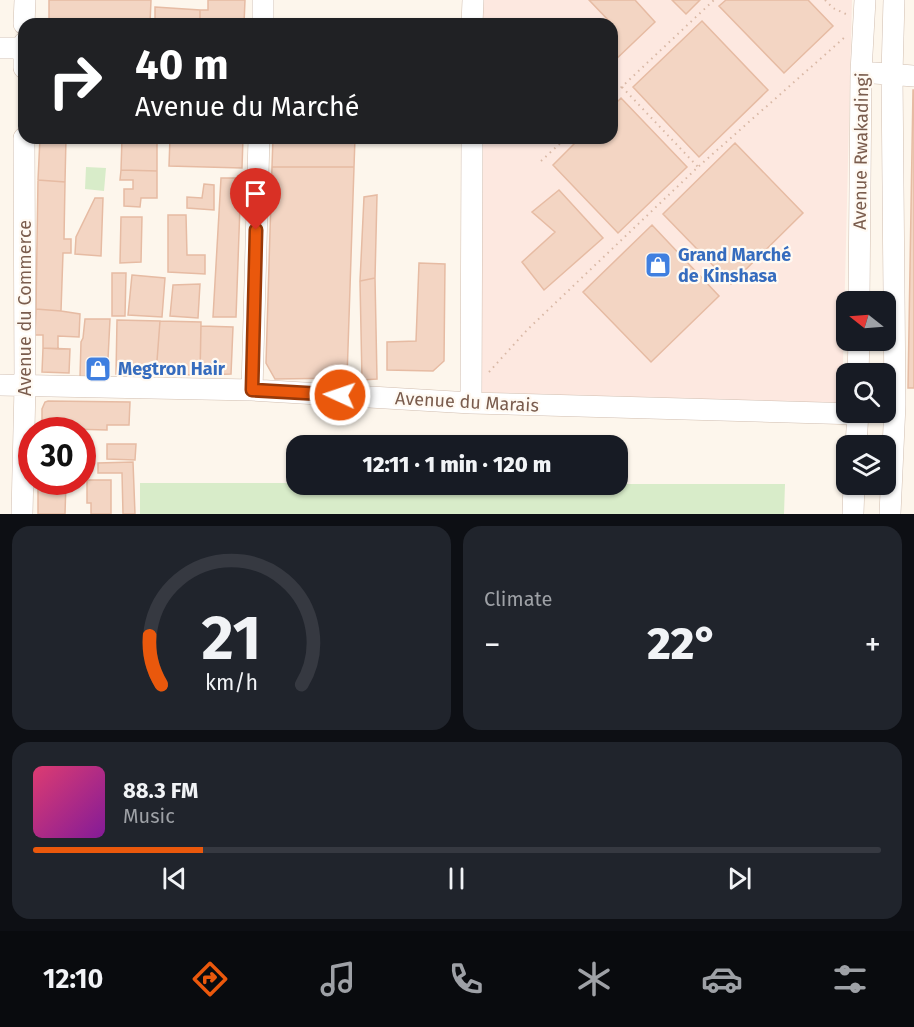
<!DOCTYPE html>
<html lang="en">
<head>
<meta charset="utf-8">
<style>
	:root { --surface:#171b24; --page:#20242c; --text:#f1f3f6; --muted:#9ea1a6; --line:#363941; --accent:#ea580c }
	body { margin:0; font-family:"Fira Sans",sans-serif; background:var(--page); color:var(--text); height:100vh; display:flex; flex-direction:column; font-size:22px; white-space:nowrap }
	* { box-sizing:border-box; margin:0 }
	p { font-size:20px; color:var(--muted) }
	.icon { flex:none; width:33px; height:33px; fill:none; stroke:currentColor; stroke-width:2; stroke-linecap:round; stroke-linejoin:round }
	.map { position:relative; height:514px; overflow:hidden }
	.details { display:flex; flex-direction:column; gap:12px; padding:12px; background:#0d0f14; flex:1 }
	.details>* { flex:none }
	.banner { position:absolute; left:18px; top:18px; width:600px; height:126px; border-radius:18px; box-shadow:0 2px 4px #0004; background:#202124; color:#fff; overflow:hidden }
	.needle { width:39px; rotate:287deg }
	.tools { position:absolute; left:836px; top:291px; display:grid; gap:12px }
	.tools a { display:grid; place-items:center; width:60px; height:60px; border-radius:12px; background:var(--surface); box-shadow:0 2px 4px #0004; font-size:30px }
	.speed { position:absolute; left:18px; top:417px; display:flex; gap:12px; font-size:30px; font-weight:700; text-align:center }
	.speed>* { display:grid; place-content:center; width:78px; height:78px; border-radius:50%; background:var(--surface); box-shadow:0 2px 4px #0004; line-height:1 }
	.speed .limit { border:9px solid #d22; background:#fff; color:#111 }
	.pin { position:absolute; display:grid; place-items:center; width:51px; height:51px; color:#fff; margin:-62px -26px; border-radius:50% 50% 50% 0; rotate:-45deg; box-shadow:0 0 6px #0007 }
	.pin .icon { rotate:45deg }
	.me { position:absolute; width:66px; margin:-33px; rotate:273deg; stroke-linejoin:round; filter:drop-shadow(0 0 4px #0008) }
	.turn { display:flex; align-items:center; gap:21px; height:126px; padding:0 18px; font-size:27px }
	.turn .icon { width:78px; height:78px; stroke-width:2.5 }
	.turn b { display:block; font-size:42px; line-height:51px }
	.big { font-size:45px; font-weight:800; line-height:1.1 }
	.details .card { flex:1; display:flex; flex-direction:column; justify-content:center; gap:9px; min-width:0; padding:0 21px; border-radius:18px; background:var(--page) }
	.details .dial { align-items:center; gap:0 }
	.dial svg { height:156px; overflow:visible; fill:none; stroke:var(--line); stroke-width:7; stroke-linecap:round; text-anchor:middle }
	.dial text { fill:var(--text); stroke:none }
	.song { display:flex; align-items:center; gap:18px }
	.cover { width:72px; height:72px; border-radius:9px; background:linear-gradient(135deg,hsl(340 70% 55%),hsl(290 70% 35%)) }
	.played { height:6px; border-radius:3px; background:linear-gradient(90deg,var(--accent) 20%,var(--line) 20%) }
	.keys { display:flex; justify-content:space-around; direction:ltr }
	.heat { display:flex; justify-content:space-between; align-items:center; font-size:33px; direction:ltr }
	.details .tiles { flex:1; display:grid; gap:12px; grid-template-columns:1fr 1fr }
	.card:last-child { grid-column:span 2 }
	.trip { position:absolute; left:286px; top:435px; width:342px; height:60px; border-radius:18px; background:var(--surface); box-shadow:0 2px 4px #0004; font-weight:800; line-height:60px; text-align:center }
	.menu { display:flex; height:96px; justify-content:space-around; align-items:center; background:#090b0e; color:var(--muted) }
	.menu .icon { width:42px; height:42px }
	.menu .selected { color:var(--accent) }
	.menu b { font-size:27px; color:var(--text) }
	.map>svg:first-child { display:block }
	.commercial { fill:#fde8e0 }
	.green { fill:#d8ecc9 }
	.building { fill:#f3d5c3; stroke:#e6bba3; stroke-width:1.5 }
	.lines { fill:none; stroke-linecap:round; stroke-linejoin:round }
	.minor-casing { stroke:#d1beb0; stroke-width:22 }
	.path { stroke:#d9b8a5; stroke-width:2; stroke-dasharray:1.5 4.5; stroke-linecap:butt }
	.minor { stroke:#fff; stroke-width:21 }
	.route-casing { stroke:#983908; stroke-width:15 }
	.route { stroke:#ea580c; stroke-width:10 }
	.labels { text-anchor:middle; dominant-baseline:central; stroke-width:4.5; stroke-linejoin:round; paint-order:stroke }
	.street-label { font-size:18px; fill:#7a5c4d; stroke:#fffaf3 }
	.shop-label { font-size:18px; font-weight:bold; fill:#366cbe; stroke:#fffaf3; text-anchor:start }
</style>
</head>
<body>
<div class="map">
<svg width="914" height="514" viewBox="0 0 914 514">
	<rect width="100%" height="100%" fill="#fdf6ec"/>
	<!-- commercial -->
	<path class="commercial" d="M473,0H852L842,404L471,392L472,138H612V24H473Z"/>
	<!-- green -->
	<path class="green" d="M86,167L106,168L104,191L85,189Z
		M140,483H297V484H785L784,514H140Z"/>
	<!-- building -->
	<path class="building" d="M49,0H151L150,24H49Z
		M208,0H245L244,24H200V10H208Z
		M589,0H635L655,22L612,63V24H609L610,22Z
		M672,0H700L686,14Z
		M726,0H808L833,26L784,73L719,6Z
		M155,7L200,10V24H155Z
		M702,21L768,90L699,157L633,87Z
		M913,90H914V388H908Z
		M621,98L687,167L618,233L553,165L580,138H612V107Z
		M40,138H66L65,182L38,180Z
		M122,138H157V171L121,170Z
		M170,138H243L242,168L169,166Z
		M273,138H355L354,167H272Z
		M735,143L803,213L731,284L663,214Z
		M272,167H354L347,378L275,379L266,363Z
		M121,170L157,171V198H141L140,207L124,206V189H133V180H120Z
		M221,178H241L236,317H213Z
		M38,180L65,182L64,239H71V253H63L61,311L36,309Z
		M204,184L214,185V210L187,208V197L202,198Z
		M559,190L603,238L544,290L522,262L555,232L532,212Z
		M377,195L375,278L360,281L364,197Z
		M95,198H103L101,256L75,254L76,237Z
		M168,215H186L187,255H205V274L168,272Z
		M121,217H142L141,262L120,263Z
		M652,225L719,296L651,362L583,292Z
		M419,263L445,264L444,361L433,371L387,370V342L416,341Z
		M112,273H126L125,316H112Z
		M132,275L165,278L162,317L128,315Z
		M375,278L377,379L362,380L360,281Z
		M200,284L198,318L170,316L173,285Z
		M36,309L61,311L80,314L79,337L58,336V349L43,348V335H35Z
		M85,319H110L107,379L80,378L81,342L83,338Z
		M117,320L160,321L156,374H116Z
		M160,321L201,322L200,375L156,374Z
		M201,326L233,327L231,374L200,375Z
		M43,348L70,349L69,373L42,372Z
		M48,401L130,402L129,425H107V430L70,429V430H42V409L45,402Z
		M107,444H136L135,460L107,459Z
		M133,462L135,514H123L122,473H98V463Z
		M87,480H111V514H91V503H87Z
		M38,482H66L65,514H38Z"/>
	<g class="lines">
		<!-- minor casing -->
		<g class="minor-casing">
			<path id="minor" d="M24,24L25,0
				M263,24V0
				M472,24L473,0
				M24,43V68
				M0,48H24
				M861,72L914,76
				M859,302L861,72L865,0
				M858,374L859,340
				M0,385L252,390L471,403L858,414L862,412
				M252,390L259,138
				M471,403L472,138
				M856,446L858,412
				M22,514L25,386L24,138
				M853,514L854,484
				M890,514L895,404L892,74L894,0"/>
		</g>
		<!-- path -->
		<path class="path" d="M825,0L833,8L848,15
			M622,87L698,167
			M612,96L714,0
			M541,161L566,138
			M489,372L527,330L698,167L845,37"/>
		<!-- minor -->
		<use href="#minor" class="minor"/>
	</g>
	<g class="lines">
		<!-- route casing -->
		<g class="route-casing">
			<path id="route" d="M256,230L252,390L340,395"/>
		</g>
		<!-- route -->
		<use href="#route" class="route"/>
	</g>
	<!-- icons -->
	<defs>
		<g id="shop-square" transform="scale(1.35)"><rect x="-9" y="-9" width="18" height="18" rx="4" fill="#3f7fe0" stroke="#fffaf3"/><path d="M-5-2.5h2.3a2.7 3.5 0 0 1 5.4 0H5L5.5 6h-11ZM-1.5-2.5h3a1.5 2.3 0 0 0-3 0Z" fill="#fff"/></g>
	</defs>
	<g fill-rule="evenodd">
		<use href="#shop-square" x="658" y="265"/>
		<use href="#shop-square" x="98" y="369"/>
	</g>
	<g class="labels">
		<!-- street labels -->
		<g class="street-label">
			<text transform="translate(861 151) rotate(-89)">Avenue Rwakadingi</text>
			<text transform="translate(25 308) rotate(-90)">Avenue du Commerce</text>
			<text transform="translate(467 402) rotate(3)">Avenue du Marais</text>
		</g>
		<!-- shop labels -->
		<g class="shop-label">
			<text x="678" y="255">Grand Marché<tspan x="678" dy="21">de Kinshasa</tspan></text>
			<text x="118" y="369">Megtron Hair</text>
		</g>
	</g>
</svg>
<div class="tools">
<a><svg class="needle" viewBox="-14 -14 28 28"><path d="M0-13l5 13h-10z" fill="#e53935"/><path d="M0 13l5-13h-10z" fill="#9ea1a6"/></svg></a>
<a><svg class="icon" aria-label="search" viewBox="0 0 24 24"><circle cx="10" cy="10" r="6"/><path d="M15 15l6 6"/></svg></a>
<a><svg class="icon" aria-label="layers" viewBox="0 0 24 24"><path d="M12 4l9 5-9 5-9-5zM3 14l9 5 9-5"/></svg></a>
</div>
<div class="speed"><div class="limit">30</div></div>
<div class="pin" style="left:256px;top:230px;background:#d93025"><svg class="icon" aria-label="arrive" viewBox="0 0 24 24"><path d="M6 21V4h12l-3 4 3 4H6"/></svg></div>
<svg class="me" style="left:340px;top:395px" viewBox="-20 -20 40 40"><circle r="17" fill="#ea580c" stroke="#fff" stroke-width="3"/><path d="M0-11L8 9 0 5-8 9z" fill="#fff"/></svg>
<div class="trip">12:11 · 1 min · 120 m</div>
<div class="banner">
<div class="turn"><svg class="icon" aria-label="right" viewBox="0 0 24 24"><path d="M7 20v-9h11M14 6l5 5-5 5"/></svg><div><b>40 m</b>Avenue du Marché</div></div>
</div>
</div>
<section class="details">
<div class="tiles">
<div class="card dial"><svg viewBox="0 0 100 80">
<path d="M14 69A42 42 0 1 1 86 69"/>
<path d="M14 69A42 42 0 0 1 8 44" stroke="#ea580c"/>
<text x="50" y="56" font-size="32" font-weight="700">21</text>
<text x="50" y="72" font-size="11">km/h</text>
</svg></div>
<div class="card"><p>Climate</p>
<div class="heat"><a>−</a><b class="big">22°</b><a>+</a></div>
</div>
<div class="card">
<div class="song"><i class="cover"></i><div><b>88.3 FM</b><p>Music</p></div></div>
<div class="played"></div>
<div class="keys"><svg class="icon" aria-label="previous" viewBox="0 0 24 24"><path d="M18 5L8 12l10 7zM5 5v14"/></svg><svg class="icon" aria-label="pause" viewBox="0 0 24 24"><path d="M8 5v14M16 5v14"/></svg><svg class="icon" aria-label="next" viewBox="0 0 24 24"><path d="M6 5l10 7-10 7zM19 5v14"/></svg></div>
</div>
</div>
</section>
<nav class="menu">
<b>12:10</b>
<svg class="icon selected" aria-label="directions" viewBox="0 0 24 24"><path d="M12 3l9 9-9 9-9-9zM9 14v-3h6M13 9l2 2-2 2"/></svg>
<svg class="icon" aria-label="music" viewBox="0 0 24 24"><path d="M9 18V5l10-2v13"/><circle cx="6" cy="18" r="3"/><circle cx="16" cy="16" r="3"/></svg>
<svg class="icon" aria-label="phone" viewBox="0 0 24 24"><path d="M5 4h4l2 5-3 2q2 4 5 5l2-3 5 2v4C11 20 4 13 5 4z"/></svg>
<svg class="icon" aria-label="climate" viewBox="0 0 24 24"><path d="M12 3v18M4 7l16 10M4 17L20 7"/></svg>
<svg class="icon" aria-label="car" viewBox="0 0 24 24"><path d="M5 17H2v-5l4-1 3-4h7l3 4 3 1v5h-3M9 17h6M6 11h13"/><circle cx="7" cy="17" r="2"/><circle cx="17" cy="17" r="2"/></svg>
<svg class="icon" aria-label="filters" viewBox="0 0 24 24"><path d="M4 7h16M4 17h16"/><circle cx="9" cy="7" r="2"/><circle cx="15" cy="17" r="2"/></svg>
</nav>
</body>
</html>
